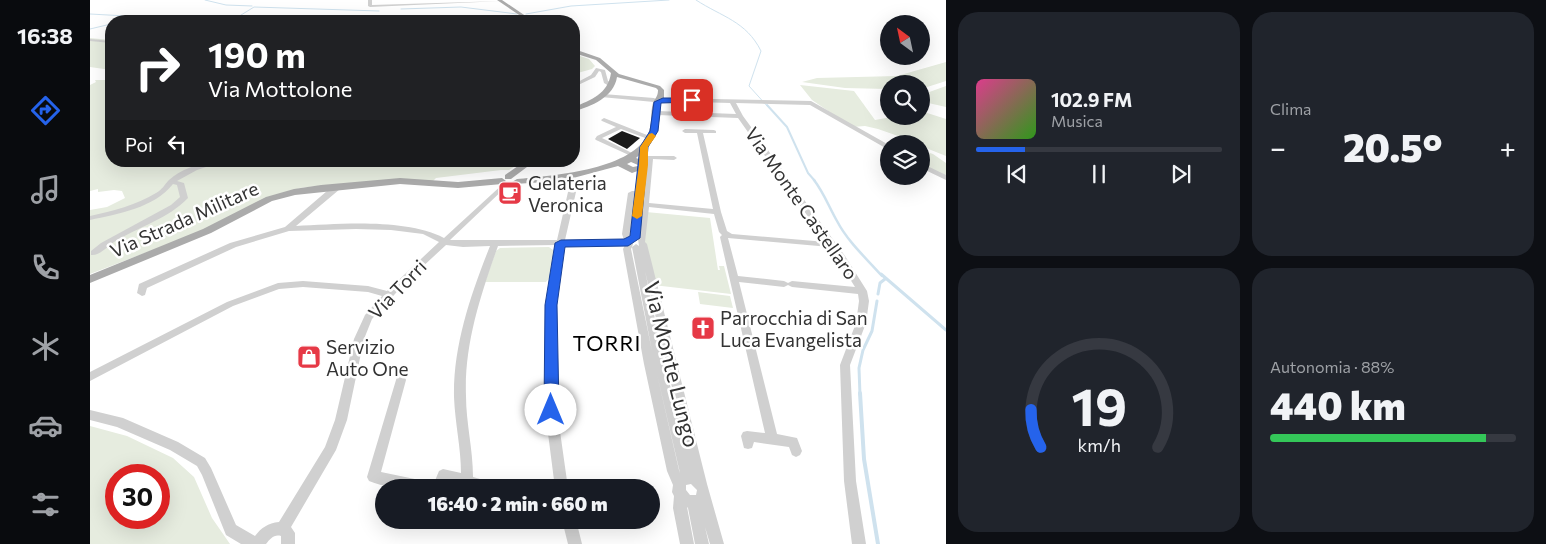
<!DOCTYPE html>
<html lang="it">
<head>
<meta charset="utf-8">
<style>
	:root { --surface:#171b24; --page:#20242c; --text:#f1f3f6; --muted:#9ea1a6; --line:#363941; --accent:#2563eb }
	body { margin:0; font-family:Commissioner,sans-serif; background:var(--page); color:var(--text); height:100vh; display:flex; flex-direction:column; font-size:19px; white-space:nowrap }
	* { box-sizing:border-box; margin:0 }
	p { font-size:16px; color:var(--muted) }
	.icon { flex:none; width:28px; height:28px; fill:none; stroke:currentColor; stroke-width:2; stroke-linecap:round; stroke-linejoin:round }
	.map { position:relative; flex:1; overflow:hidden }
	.side { display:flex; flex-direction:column; gap:12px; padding:12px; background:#0d0f14; width:600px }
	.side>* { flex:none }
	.banner { position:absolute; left:15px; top:15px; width:475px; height:152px; border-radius:20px; box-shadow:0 5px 20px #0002; background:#202124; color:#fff; overflow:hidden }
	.needle { width:32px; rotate:327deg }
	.buttons { position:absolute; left:790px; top:15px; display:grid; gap:10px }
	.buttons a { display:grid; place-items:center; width:50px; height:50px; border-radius:50%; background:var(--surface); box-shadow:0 5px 20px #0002; font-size:25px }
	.speed { position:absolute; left:15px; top:464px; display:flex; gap:10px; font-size:25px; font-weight:700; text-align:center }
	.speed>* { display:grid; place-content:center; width:65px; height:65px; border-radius:50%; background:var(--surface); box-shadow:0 5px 20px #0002; line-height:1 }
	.speed .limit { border:8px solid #d22; background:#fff; color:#111 }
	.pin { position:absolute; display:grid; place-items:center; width:42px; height:42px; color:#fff; margin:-21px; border-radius:10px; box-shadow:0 2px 8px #0006 }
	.me { position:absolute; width:55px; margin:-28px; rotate:0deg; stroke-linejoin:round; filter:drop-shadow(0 0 4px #0008) }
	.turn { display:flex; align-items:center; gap:18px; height:105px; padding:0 20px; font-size:22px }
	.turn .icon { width:65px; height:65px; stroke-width:2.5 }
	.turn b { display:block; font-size:35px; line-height:42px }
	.then { display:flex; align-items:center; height:48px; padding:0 20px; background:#0003; gap:10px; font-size:19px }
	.big { font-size:38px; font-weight:800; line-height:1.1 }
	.side .tile { flex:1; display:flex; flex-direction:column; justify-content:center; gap:8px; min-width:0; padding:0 18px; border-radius:20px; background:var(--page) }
	.side .dial { align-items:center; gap:0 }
	.dial svg { height:130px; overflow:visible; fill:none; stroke:var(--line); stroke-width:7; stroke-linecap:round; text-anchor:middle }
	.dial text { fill:var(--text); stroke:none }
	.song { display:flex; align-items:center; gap:15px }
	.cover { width:60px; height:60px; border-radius:8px; background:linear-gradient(135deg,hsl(330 70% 55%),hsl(110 70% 35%)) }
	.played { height:5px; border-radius:2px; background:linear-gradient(90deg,var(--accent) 20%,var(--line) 20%) }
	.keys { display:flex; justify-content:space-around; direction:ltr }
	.heat { display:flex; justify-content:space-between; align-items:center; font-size:28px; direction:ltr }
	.charge { height:8px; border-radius:4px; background:linear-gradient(90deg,#34c759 88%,var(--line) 0) }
	.side .tiles { flex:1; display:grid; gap:12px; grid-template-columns:repeat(2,1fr) }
	.trip { position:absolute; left:285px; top:479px; width:285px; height:50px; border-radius:25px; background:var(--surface); box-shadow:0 5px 20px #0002; font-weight:800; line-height:50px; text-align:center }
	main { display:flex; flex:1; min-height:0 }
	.dock { display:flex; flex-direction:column; width:90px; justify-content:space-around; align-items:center; background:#090b0e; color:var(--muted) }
	.dock .icon { width:35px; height:35px }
	.dock .on { color:var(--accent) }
	.dock b { font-size:22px; color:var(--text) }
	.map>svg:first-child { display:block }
	.green { fill:#e6ecdf; fill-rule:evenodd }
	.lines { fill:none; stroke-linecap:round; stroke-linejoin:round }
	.stream-far4 { stroke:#cfe2ee; stroke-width:1 }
	.stream-far3 { stroke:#cfe2ee; stroke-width:2 }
	.stream-far2 { stroke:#cfe2ee; stroke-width:2.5 }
	.stream-far1 { stroke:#cfe2ee; stroke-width:3 }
	.stream { stroke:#cfe2ee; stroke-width:4 }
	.building { fill:#1a1a1a }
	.minor { fill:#d0d0d0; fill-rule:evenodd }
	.major { fill:#ababab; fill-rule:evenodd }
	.route { fill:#2563eb; stroke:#184099 }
	.slow { fill:#f59e0b }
	.labels { text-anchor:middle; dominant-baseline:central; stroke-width:5; stroke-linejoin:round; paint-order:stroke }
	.poi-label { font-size:19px; fill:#333; stroke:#fff; text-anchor:start }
	.street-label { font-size:19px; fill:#333; stroke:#fff }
	.quarter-label { font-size:21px; letter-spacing:1px; fill:#000; stroke:#fff }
	.near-street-label { font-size:22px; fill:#333; stroke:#fff }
</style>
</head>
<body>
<main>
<nav class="dock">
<b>16:38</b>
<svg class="icon on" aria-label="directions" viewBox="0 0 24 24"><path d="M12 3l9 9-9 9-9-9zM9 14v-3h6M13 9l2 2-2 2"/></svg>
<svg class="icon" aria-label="music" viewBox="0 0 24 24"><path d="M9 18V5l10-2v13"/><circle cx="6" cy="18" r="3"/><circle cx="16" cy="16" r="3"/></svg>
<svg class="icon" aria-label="phone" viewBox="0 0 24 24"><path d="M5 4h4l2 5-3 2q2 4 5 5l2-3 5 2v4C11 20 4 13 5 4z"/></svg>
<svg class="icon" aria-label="climate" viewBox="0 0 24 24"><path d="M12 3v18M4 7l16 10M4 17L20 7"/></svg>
<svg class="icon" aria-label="car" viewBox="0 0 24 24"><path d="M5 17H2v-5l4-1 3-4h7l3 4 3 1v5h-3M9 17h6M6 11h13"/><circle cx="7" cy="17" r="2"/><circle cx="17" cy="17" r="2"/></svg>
<svg class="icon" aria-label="filters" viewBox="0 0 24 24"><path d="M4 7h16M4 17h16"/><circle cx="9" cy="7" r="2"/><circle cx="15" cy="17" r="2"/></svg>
</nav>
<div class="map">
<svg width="856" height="544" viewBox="0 0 856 544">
	<rect width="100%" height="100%" fill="#fff"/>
	<!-- green -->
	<path class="green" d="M0,38L21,40V70L0,67Z
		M484,54L499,59L505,66L502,69L484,74Z
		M856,62V81L831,89V84H799V89H797L755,88L712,82L727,78L807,76Z
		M5,80H21V161H433L419,170H411L346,178L343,181L236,185L210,188L172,200L115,230L0,274V210L17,207L35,198L32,191L24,190L8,192V189L0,191V85L6,82Z
		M710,85L764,91L785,120L807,116H831V111L856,119V156L831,146V144L788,129L775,126L762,127L722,100Z
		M856,86V107L834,102L836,100L831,95Z
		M831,150L843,154L856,163V178L831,165Z
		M556,212L620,218L628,270H630L629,266H634L641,294L563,285L554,243Z
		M459,247L463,250C465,260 464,275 456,282H395L406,251L410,248Z
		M608,292L640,296L643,308L610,304Z
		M0,426L37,436L83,458L104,477L122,518L140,544H0ZM26,475H69V518H26Z"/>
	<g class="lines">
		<!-- stream-far4 -->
		<path class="stream-far4" d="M115,0L136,5L162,6
			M606,0C632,17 656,21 671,51L659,86L678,107
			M311,9L371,7L427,14
			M0,14L36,16
			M436,14L481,6L579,0
			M38,16L143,20L164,7L289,11
			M37,21L52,18
			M0,29L21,24"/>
		<!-- stream-far3 -->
		<path class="stream-far3" d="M677,105L697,127L718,173L725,181"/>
		<!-- stream-far2 -->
		<path class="stream-far2" d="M724,180C734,193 739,207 747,221C758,242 776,258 792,276"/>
		<!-- stream-far1 -->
		<path class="stream-far1" d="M791,274L856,330
			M788,294L790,283L795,279
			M770,395L769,368L773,350L782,331L787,301"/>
		<!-- stream -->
		<path class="stream" d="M770,393L774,459L788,544"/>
	</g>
	<!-- building -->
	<path class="building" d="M532,131L550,138L537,149L518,139Z"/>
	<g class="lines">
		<!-- minor -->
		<path class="minor" d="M278,0H282V5L412,1L280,7L278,6Z
			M0,39L21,41V43L0,41Z
			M506,68L515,70L518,81L523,84V86H519L514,83L511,72L509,71L505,77L484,87V84L501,75Z
			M513,94L564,98L567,100L564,102L511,97V95Z
			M571,98L721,101L799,145V150L720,105L646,103L653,116L755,256L777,291L779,301L776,323L760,365L766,481L776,544H762L754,481L750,365L766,323L769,301L768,294L702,287L698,285L694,287L649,282L687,434L707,438L712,451L710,455L706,457L702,455L699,447L664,442L662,448L658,449L654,448L651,436L653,432L657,431L675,433L630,237L632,235L629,232L624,214L559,207L555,242L557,244L617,484L634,544H620L615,527L619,544H605L598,508L597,507L604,544H590L583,508L584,496L582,492L583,485L577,471L554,364L533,249L535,245H474L466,305L467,410L478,488H465L455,410L456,305L466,245L408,246C391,294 374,344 376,396C376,423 383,449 383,477L408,484L409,488H378L357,482L356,488C330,488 302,491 279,481L277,477L306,380L307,377L311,376L315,377L316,380L291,472L344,483L349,471L353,469L371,473C371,448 365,423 364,397C363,345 381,294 400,246L373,247L356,245L316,282L282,319L274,339L257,420L246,450L201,527L205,533V544H191V536C184,534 180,539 176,544H151L136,535L112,475L107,466L80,450L27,427L0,420V410L33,418L88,442L115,458L121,468L146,525L165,536C171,528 178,523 189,522L235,447L245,420L264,339L275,315L292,296L278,292L213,287L189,289L143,306L0,381V372L137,302L188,283L213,281L278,286L297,291L349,242L333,234L301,230L266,229L199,231L146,247L57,288L55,295L52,296L47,293L49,284L140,243L195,227L244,185H247L251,187L250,189L206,226C249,224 315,218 354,238L414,183L416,182L420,184L418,185L360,240H467L478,192L482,190L486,192L475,240H534L532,234L538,193L542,191H546L549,168L552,166L555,168L554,183L558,156H584L587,158L584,160L563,159L559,203L623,209L607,133H595L592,131L595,129L624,130L626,131V133H613L631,212L637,231L642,234L736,242L648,118L567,115L564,113L567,111L646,114L640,103L569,101L568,100ZM545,196H546L541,237L540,234ZM638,238L740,247L765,287L702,281L698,283L694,281L648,276ZM542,239L545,240L548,239L549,246L546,244L542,247L543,244ZM542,247L562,351L541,249ZM555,271L593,435L574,362ZM566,370L590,473L589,470ZM601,484L607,490L606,495H600L596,490V485Z
			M514,118L562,137L563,138L558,139L531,129L512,138L546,155L543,157L541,156L506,140L505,139L507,136L526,127L512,121L511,120Z
			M121,161H134L107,170L87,181L94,183L98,198C78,219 48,227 24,242C17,247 9,256 1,255V251L11,243L81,205L90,197L87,185L83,184C64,208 28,214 0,220V216C23,211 46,205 66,193C72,190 75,184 79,180C91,169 106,165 121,161Z
			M831,163L856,175V180L831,168Z
			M472,520H486L492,544H478Z"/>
		<!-- major -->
		<path class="major" d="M407,0H412L443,21H438Z
			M484,49L510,58L529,74L570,86L574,90V98L570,101C573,123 564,144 546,158L556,162V168L542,173L528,166L472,181L424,184L422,182L427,179C461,176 539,170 557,136C563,125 560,113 563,103C565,98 568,97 568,90L566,88L527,77C524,97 501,107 484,111V107C501,100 518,94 521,73L506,60L484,53ZM541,162L548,165V166L543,167L537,164Z
			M435,161H445L421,179H415V175Z
			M310,178L368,182L412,178L416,181L412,184L368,188L310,184L205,195L182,201L121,233L0,283V275L113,229L176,197L204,189L231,185Z"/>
	</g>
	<!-- route -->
	<path class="route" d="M573,98H602L606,100L602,102L571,103L568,131L558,147L550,238L538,246L475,247L467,305L469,410L467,415L461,416L456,415L454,410L455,305L465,243L471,240L534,239L540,236L550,147L560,131L564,102Z"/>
	<!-- slow -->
	<path class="slow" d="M562,133L566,136L558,147V165L552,216L547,219L542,216L549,165L550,147L559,134Z"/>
	<!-- icons -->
	<defs>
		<g id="cafe-square" transform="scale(1.25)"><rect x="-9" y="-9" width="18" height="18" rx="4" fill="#e63946" stroke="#fff"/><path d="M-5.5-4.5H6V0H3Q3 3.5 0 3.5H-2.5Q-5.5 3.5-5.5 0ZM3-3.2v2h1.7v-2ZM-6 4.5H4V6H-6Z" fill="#fff"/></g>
		<g id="church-square" transform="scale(1.25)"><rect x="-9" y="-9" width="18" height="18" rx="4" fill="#e63946" stroke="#fff"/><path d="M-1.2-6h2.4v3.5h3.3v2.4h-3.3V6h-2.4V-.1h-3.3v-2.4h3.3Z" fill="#fff"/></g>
		<g id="shop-square" transform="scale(1.25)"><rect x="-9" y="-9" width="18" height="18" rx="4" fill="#e63946" stroke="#fff"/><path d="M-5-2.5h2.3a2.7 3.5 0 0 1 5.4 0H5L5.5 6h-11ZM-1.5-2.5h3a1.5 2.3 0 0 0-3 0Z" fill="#fff"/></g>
	</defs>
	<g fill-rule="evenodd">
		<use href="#cafe-square" x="420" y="193"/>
		<use href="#church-square" x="613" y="328"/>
		<use href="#shop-square" x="219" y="357"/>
	</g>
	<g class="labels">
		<!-- poi labels -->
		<g class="poi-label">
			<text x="438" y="182">Gelateria<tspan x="438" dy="22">Veronica</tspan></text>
			<text x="630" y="317">Parrocchia di San<tspan x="630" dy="22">Luca Evangelista</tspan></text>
			<text x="236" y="346">Servizio<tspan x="236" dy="22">Auto One</tspan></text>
		</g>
		<!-- street labels -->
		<g class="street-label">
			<text transform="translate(712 203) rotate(55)">Via Monte Castellaro</text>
			<text transform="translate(94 219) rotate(-24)">Via Strada Militare</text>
			<text transform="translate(307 289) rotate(-46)">Via Torri</text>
		</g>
		<!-- quarter labels -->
		<g class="quarter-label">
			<text x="517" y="342">TORRI</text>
		</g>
		<!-- near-street labels -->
		<g class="near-street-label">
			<text transform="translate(582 364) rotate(76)">Via Monte Lungo</text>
		</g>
	</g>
</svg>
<div class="buttons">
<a><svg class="needle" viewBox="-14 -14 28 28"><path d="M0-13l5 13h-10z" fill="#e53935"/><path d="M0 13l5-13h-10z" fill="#9ea1a6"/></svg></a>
<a><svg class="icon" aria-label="search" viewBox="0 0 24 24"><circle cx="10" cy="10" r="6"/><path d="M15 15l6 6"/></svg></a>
<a><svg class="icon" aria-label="layers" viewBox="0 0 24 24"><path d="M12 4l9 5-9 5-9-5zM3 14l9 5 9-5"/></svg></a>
</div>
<div class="speed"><div class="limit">30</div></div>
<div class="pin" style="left:602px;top:100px;background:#d93025"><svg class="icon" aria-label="arrive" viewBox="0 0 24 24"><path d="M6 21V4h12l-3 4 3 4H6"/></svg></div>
<svg class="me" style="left:461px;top:410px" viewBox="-20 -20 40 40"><circle r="19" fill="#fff"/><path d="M0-13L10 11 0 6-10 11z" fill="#2563eb"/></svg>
<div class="trip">16:40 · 2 min · 660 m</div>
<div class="banner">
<div class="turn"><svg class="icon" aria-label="right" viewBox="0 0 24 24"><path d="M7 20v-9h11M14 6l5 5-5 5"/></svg><div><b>190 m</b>Via Mottolone</div></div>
<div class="then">Poi<svg class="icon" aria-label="left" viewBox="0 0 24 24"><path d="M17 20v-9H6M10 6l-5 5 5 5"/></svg></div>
</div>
</div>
<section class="side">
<div class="tiles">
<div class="tile">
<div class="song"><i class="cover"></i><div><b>102.9 FM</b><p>Musica</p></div></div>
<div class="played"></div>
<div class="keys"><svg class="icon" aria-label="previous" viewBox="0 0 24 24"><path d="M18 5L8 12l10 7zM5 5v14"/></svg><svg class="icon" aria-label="pause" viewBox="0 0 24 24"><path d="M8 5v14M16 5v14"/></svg><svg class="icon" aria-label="next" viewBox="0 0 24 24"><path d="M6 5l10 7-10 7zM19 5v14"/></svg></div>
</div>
<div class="tile"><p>Clima</p>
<div class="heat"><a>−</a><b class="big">20.5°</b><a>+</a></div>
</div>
<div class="tile dial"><svg viewBox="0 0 100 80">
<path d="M14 69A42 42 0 1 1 86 69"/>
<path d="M14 69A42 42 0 0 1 8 46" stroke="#2563eb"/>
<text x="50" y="56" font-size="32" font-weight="700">19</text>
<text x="50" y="72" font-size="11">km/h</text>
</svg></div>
<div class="tile"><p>Autonomia · 88%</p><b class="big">440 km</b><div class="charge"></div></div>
</div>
</section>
</main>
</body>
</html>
